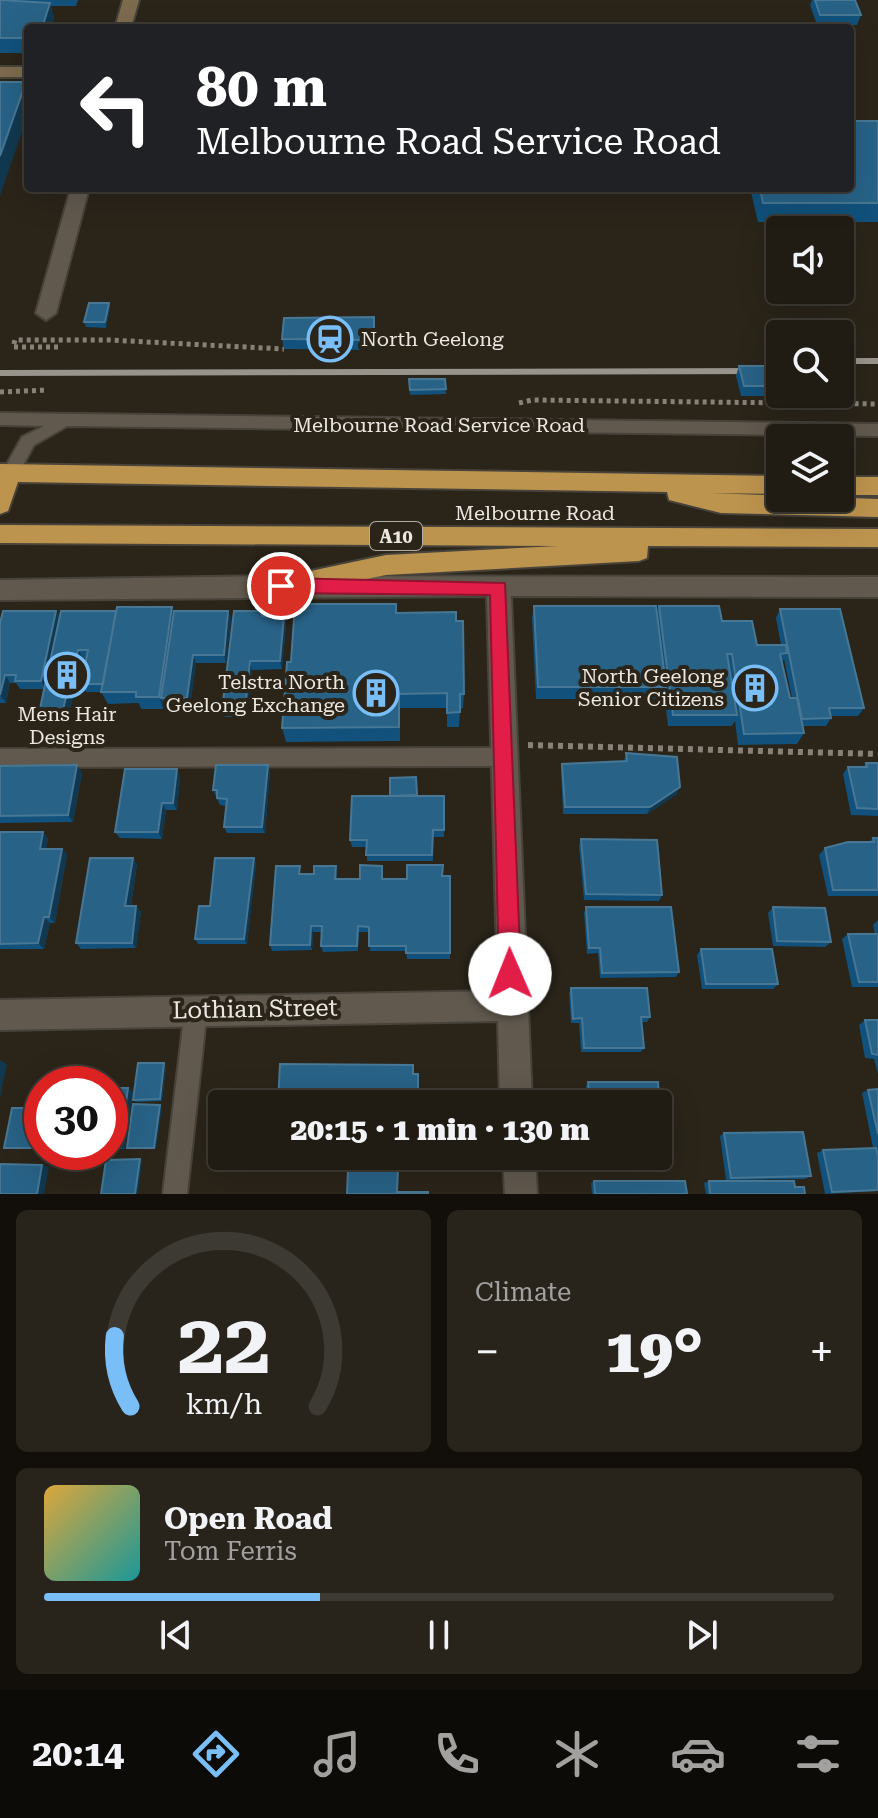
<!DOCTYPE html>
<html lang="en">
<head>
<meta charset="utf-8">
<style>
	:root { --surface:#201b13; --page:#28241c; --text:#f1f3f6; --muted:#a2a1a0; --line:#3d3933; --accent:#7abef8 }
	body { margin:0; font-family:"Roboto Serif",serif; background:var(--page); color:var(--text); height:100vh; display:flex; flex-direction:column; font-size:30px; white-space:nowrap }
	* { box-sizing:border-box; margin:0 }
	p { font-size:26px; color:var(--muted) }
	.icon { flex:none; width:44px; height:44px; fill:none; stroke:currentColor; stroke-width:2; stroke-linecap:round; stroke-linejoin:round }
	.map { position:relative; height:1194px; overflow:hidden }
	.side { display:flex; flex-direction:column; gap:16px; padding:16px; background:#120f0a; flex:1 }
	.side>* { flex:none }
	.hud { position:absolute; left:24px; top:24px; width:830px; height:168px; border-radius:8px; box-shadow:0 8px 32px #0002,0 0 0 2px var(--line); background:#202124; color:#fff; overflow:hidden }
	.controls { position:absolute; left:766px; top:216px; display:grid; gap:16px }
	.controls a { display:grid; place-items:center; width:88px; height:88px; border-radius:8px; background:var(--surface); box-shadow:0 8px 32px #0002,0 0 0 2px var(--line); font-size:40px }
	.speed { position:absolute; left:24px; top:1066px; display:flex; gap:16px; font-size:40px; font-weight:700; text-align:center }
	.speed>* { display:grid; place-content:center; width:104px; height:104px; border-radius:50%; background:var(--surface); box-shadow:0 8px 32px #0002,0 0 0 2px var(--line); line-height:1 }
	.speed .limit { border:12px solid #d22; background:#fff; color:#111 }
	.pin { position:absolute; display:grid; place-items:center; width:68px; height:68px; color:#fff; margin:-34px; border:4px solid #fff; border-radius:50%; box-shadow:0 2px 8px #0007 }
	.me { position:absolute; width:88px; margin:-44px; rotate:359deg; stroke-linejoin:round; filter:drop-shadow(0 0 6px #0008) }
	.turn { display:flex; align-items:center; gap:28px; height:168px; padding:0 40px; font-size:36px }
	.turn .icon { width:104px; height:104px; stroke-width:2.5 }
	.turn b { display:block; font-size:56px; line-height:68px }
	.big { font-size:60px; font-weight:800; line-height:1.1 }
	.side .card { flex:1; display:flex; flex-direction:column; justify-content:center; gap:12px; min-width:0; padding:0 28px; border-radius:12px; background:var(--page) }
	.side .dial { align-items:center; gap:0 }
	.dial svg { height:208px; overflow:visible; fill:none; stroke:var(--line); stroke-width:7; stroke-linecap:round; text-anchor:middle }
	.dial text { fill:var(--text); stroke:none }
	.song { display:flex; align-items:center; gap:24px }
	.cover { width:96px; height:96px; border-radius:12px; background:linear-gradient(135deg,hsl(40 70% 55%),hsl(180 70% 35%)) }
	.played { height:8px; border-radius:4px; background:linear-gradient(90deg,var(--accent) 35%,var(--line) 35%) }
	.keys { display:flex; justify-content:space-around; direction:ltr }
	.heat { display:flex; justify-content:space-between; align-items:center; font-size:44px; direction:ltr }
	.side .tiles { flex:1; display:grid; gap:16px; grid-template-columns:1fr 1fr }
	.card:last-child { grid-column:span 2 }
	.trip { position:absolute; left:208px; top:1090px; width:464px; height:80px; border-radius:8px; background:var(--surface); box-shadow:0 8px 32px #0002,0 0 0 2px var(--line); font-weight:800; line-height:80px; text-align:center }
	.dock { display:flex; height:128px; justify-content:space-around; align-items:center; background:#0d0b08; color:var(--muted) }
	.dock .icon { width:56px; height:56px }
	.dock .current { color:var(--accent) }
	.dock b { font-size:36px; color:var(--text) }
	.map>svg:first-child { display:block }
	.lines { fill:none; stroke-linecap:round; stroke-linejoin:round }
	.lane-casing { stroke:#47423a; stroke-width:4 }
	.street-casing { stroke:#47423a; stroke-width:4 }
	.secondary-casing { stroke:#47423a; stroke-width:4 }
	.highway-casing { stroke:#47423a; stroke-width:4 }
	.path-far1 { stroke:#878178; stroke-width:5; stroke-dasharray:4 4; stroke-linecap:butt }
	.path { stroke:#878178; stroke-width:6; stroke-dasharray:5 5; stroke-linecap:butt }
	.lane { fill:#61594e; fill-rule:evenodd }
	.street { fill:#61594e; fill-rule:evenodd }
	.secondary { fill:#7d6b4e; fill-rule:evenodd }
	.highway { fill:#bd944e; fill-rule:evenodd }
	.rail { stroke:#98938b; stroke-width:6 }
	.wall { fill:#11517b; fill-rule:evenodd }
	.shaded-wall { fill:#11384f }
	.building { fill:#286286; stroke:#477794; stroke-width:2 }
	.route { fill:#e11d48; stroke:#92132f; stroke-width:2 }
	.labels { text-anchor:middle; dominant-baseline:central; stroke-width:8; stroke-linejoin:round; paint-order:stroke }
	.shield { fill:#2a2419; stroke:#b2ada5; stroke-width:2 }
	.shield-label { font-size:18px; font-weight:bold; fill:#ece8e1 }
	.poi-label { font-size:20px; fill:#ece8e1; stroke:#2a2419; text-anchor:end }
	.street-label { font-size:20px; fill:#ece8e1; stroke:#2a2419 }
	.near-street-label { font-size:24px; fill:#ece8e1; stroke:#2a2419 }
</style>
</head>
<body>
<div class="map">
<svg width="878" height="1194" viewBox="0 0 878 1194">
	<rect width="100%" height="100%" fill="#2a2419"/>
	<g class="lines">
		<!-- lane casing -->
		<g class="lane-casing">
			<path id="lane" d="M0,413L878,424V436L67,426L34,445L16,478L10,479L2,473L22,437L44,426L0,425Z
				M504,748L511,751L514,757L511,763L504,766L0,767V749Z
				M196,998L204,1001L207,1009L187,1194H163L185,1009L188,1001Z"/>
		</g>
		<!-- street casing -->
		<g class="street-casing">
			<path id="street" d="M71,188H89L56,313L46,320L36,313Z
				M281,576L878,577V597L511,596L532,1104H500L498,1021L0,1030V1000L498,991L487,596L0,600V580Z
				M503,1156H535L537,1194H505Z"/>
		</g>
		<!-- secondary casing -->
		<g class="secondary-casing">
			<path id="secondary" d="M123,0H139L131,28H115Z
				M0,67H28V77H0Z"/>
		</g>
		<!-- highway casing -->
		<g class="highway-casing">
			<path id="highway" d="M0,464L780,476V494L711,493L878,499V517L721,513L669,500L667,492L18,482L8,511L0,514Z
				M840,477H878V495H840Z
				M0,525L878,529V547L648,546L647,558L639,561L386,575L281,596L273,593L269,586L273,579L386,555L558,546L0,543Z"/>
		</g>
		<!-- path-far1 -->
		<path class="path-far1" d="M58,347H13L15,340H109L284,349
			M0,392L47,390
			M519,403L532,400L878,404"/>
		<!-- path -->
		<path class="path" d="M528,745L878,754"/>
		<!-- lane -->
		<use href="#lane" class="lane"/>
		<!-- street -->
		<use href="#street" class="street"/>
		<!-- secondary -->
		<use href="#secondary" class="secondary"/>
		<!-- highway -->
		<use href="#highway" class="highway"/>
		<!-- rail -->
		<path class="rail" d="M840,361H878
			M0,373L780,371"/>
	</g>
	<!-- wall -->
	<path class="wall" d="M0,0H78L76,6H51L54,18L51,28H28V53H0Z
		M812,0H855L861,15L857,25H817L810,5Z
		M878,121V222H758L750,188H850Z
		M109,303L110,308L106,328L86,327L84,322Z
		M375,327V350L284,349L282,339Z
		M739,366H780L781,396H741L736,376Z
		M409,379H445L446,394L410,395Z
		M396,604L397,613L456,621L464,694L463,708L460,709L459,727H447V708H400V741L286,742L282,728L291,662Z
		M534,606L657,612L659,606L722,621L757,645H781L776,618L780,609L864,708L858,716H831V718L826,726H802L804,733L797,744L738,745L735,721L732,726H668L664,693L662,699H536L532,618ZM784,659L792,698H790L782,663Z
		M56,611L60,617L174,611H228L231,619L226,663H196L190,706H165L164,709H141L139,703L108,704L101,692H86L81,684L86,658H83L67,721H44L39,713L44,689H20L16,683H10L6,703H0V623Z
		M264,616H284L286,624L282,669L252,670L247,717H225L222,710Z
		M626,753L677,794L647,814H563L561,771L562,764L624,761Z
		M866,763H878V816L851,815L843,774L848,767H863Z
		M268,765L270,772L265,833H227L224,827L226,806L220,805L213,790Z
		M0,766L82,773L73,822L0,823Z
		M177,769L180,777L177,810H166L162,839L120,838L115,832Z
		M417,796H444V837H433V861H367V847H352L350,840Z
		M0,832H43L48,839L46,849H62L67,855L55,923H50L44,949H0Z
		M873,838H878V896H828L819,855L825,848L869,842Z
		M581,839L662,895L659,901L584,900L579,846Z
		M254,858L256,864L247,944H198L195,939L210,906Z
		M137,864L131,906H136L141,912L136,948L81,949L76,943Z
		M336,866L337,879H360L383,872V879H407L450,876V959H407L406,951H370L369,932H359L358,951L323,952L321,946L322,932H313L312,950L272,951L270,945L302,872V874H314Z
		M586,907L679,972L676,977L600,978L598,953L587,954L584,913Z
		M773,907L831,942L825,947L773,946L768,913Z
		M878,920V987H852L842,939L848,934H875L873,925Z
		M701,949L778,984L773,989H702L697,955Z
		M571,988L650,1017L647,1022H641L644,1048L641,1052H581L579,1023H571L569,993Z
		M865,1020H878V1074L874,1059L865,1058L859,1025Z
		M166,1065L162,1101L136,1102L133,1100Z
		M588,1082H658L660,1112L658,1114V1104H587L586,1086Z
		M110,1088H128L133,1092L125,1149H110Z
		M878,1089V1191L825,1194L817,1153L823,1150L873,1148L862,1093L868,1090Z
		M42,1108V1149H8L4,1148Z
		M724,1133L811,1176L805,1179L726,1180L720,1136Z
		M594,1181L687,1194H592L591,1183Z
		M709,1181L795,1187L805,1194H706L704,1183Z"/>
	<!-- shaded-wall -->
	<path class="shaded-wall" d="M50,3L54,18L51,28H42Z
		M27,29L28,31V50L24,38Z
		M26,82L28,89V114L0,196V156Z
		M109,303L110,308L106,328L105,322Z
		M172,607L177,619L161,698L165,706L164,709L159,697Z
		M56,611L61,619L46,689L41,681Z
		M228,611L231,619L226,663L224,655Z
		M284,616L286,624L282,669L280,661Z
		M78,650L83,658L67,721L62,713Z
		M193,655L196,663L190,706L187,698Z
		M250,661L252,670L247,717L245,709Z
		M5,675L10,683L6,703L0,695Z
		M77,765L82,773L73,822L68,815Z
		M268,765L270,772L265,833L262,827Z
		M177,769L180,777L177,810L173,803Z
		M680,787L677,794L647,814L650,807Z
		M162,803L166,810L162,839L158,832Z
		M43,832L48,839L45,855L40,849Z
		M62,849L67,855L55,923L49,917Z
		M133,858L137,864L130,912L125,906Z
		M254,858L256,864L247,944L244,939Z
		M136,906L141,912L136,948L132,943Z
		M44,917L50,923L44,949L38,943Z
		M311,926L313,932L312,950L310,945Z
		M0,1060L7,1064L0,1098Z
		M164,1063L166,1065L162,1101L160,1099Z
		M128,1088L133,1092L125,1149L120,1147Z
		M160,1105L162,1107L156,1150L154,1148Z
		M140,1159L142,1161L138,1194H135Z
		M42,1165L49,1167L44,1194H37Z"/>
	<!-- building -->
	<path class="building" d="M0,0L50,3L42,28H28L24,38H0Z
		M815,0H855L861,15H820Z
		M0,82H26L0,156Z
		M850,121H878V203H763L760,188H850Z
		M89,303H109L105,322H84Z
		M374,317V340L282,339L284,318Z
		M739,366H780V386H744Z
		M409,379H445L446,389L410,390Z
		M295,604H396V613L456,612V621H463L464,694H460V712L447,713V693L399,694V727L282,728L287,662H291Z
		M534,606H656L666,687H538Z
		M659,606H719L722,621H752L757,645H786L787,653L780,654L790,698H797L804,733L744,734L732,654H727L737,715H673Z
		M117,607H172L159,697H136V692H101Z
		M780,609H840L864,708H829L831,718L802,719Z
		M3,611H56L41,681H15L16,675H5L0,695V623Z
		M61,611H116L103,684H81L88,650H78L62,713H39Z
		M174,611H228L224,655H193L187,698H161Z
		M234,611H262V616H284L280,661H250L245,709L222,710Z
		M626,753L677,757L680,787L650,807H565L562,764L627,761Z
		M866,763H878V809L857,808L848,767H867Z
		M77,765L68,815L0,816V766Z
		M216,765H268L262,827H224L227,799L217,798V790H213Z
		M125,769H177L173,803H162L158,832H115Z
		M416,777L417,795L390,796V778Z
		M352,796H444V830H433L432,855H366L367,840H350Z
		M0,832H43L40,849H62L49,917H44L38,943L0,944Z
		M873,838H878V890H833L825,848L848,842H874Z
		M581,839L657,840L662,895L586,894Z
		M90,858H133L125,906H136L132,943H76Z
		M215,858H254L244,939H195L199,906H210Z
		M360,865L382,866V879H407V865H443L442,876H450V953H406V946H369V927L358,926L357,946H321L322,926H311L310,945H270L276,866H300L299,874H314V866H336L335,879H360Z
		M586,907H671L679,972L602,973L600,948H589Z
		M773,907L825,908L831,942L777,941Z
		M848,934H878V982H859Z
		M701,949H772L778,984H706Z
		M571,988H647L650,1017H641L644,1048H584L582,1018L573,1019Z
		M865,1020H878V1055L872,1054Z
		M138,1063H164L160,1099L133,1100Z
		M280,1064L413,1065V1074H418V1093H424V1104H278Z
		M588,1082H658L660,1112H658V1104H590Z
		M110,1088H128L120,1147H110Z
		M878,1089V1134L868,1090Z
		M133,1104L160,1105L154,1148H127Z
		M12,1108H42V1148H4Z
		M803,1132L811,1176L731,1178L724,1133Z
		M876,1148L878,1156V1190L832,1192L823,1150Z
		M140,1159L135,1194H101L106,1160Z
		M0,1164L42,1165L37,1194H0Z
		M348,1170H398L397,1192H428V1194H347Z
		M594,1181H685L687,1194H595Z
		M709,1181H794L795,1187H804L805,1194H710Z"/>
	<!-- route -->
	<path class="route" d="M281,578L505,583L521,974L518,982L510,986L502,982L499,974L490,595L281,593L272,586Z"/>
	<!-- icons -->
	<defs>
		<g id="station-ring" transform="scale(2.3)"><circle r="9.5" fill="#2a2419" stroke="#7abef8" stroke-width="1.5"/><path d="M-3-6H3Q5-6 5-4V2Q5 4 3 4L4.5 6H3L1.5 4h-3L-3 6H-4.5L-3 4Q-5 4-5 2V-4Q-5-6-3-6ZM-3.5-4v3h7v-3ZM-3.5 1v1.5H-2V1ZM2 1v1.5H3.5V1Z" fill="#7abef8"/></g>
		<g id="building-ring" transform="scale(2.3)"><circle r="9.5" fill="#2a2419" stroke="#7abef8" stroke-width="1.5"/><path d="M-4-6H4V6H1V3H-1V6H-4ZM-2.5-4.3h1.7v1.8h-1.7ZM.8-4.3h1.7v1.8H.8ZM-2.5-1h1.7V.8h-1.7ZM.8-1h1.7V.8H.8Z" fill="#7abef8"/></g>
	</defs>
	<g fill-rule="evenodd">
		<use href="#station-ring" x="330" y="339"/>
		<use href="#building-ring" x="67" y="675"/>
		<use href="#building-ring" x="755" y="688"/>
		<use href="#building-ring" x="376" y="693"/>
	</g>
	<g class="labels">
		<!-- shield labels -->
		<rect class="shield" x="370" y="522" width="52" height="28" rx="6"/>
		<g class="shield-label">
			<text x="396" y="536">A10</text>
		</g>
		<!-- poi labels -->
		<g class="poi-label">
			<text x="361" y="339" text-anchor="start">North Geelong</text>
			<text x="724" y="676">North Geelong<tspan x="724" dy="23">Senior Citizens</tspan></text>
			<text x="345" y="682">Telstra North<tspan x="345" dy="23">Geelong Exchange</tspan></text>
			<text x="67" y="714" text-anchor="middle">Mens Hair<tspan x="67" dy="23">Designs</tspan></text>
		</g>
		<!-- street labels -->
		<g class="street-label">
			<text x="439" y="425">Melbourne Road Service Road</text>
			<text x="535" y="513">Melbourne Road</text>
		</g>
		<!-- near-street labels -->
		<g class="near-street-label">
			<text transform="translate(255 1009) rotate(-1)">Lothian Street</text>
		</g>
	</g>
</svg>
<div class="controls">
<a><svg class="icon" aria-label="sound" viewBox="0 0 24 24"><path d="M4 9h4l5-4v14l-5-4H4zM17 9q2 3 0 6"/></svg></a>
<a><svg class="icon" aria-label="search" viewBox="0 0 24 24"><circle cx="10" cy="10" r="6"/><path d="M15 15l6 6"/></svg></a>
<a><svg class="icon" aria-label="layers" viewBox="0 0 24 24"><path d="M12 4l9 5-9 5-9-5zM3 14l9 5 9-5"/></svg></a>
</div>
<div class="speed"><div class="limit">30</div></div>
<div class="pin" style="left:281px;top:586px;background:#d93025"><svg class="icon" aria-label="arrive" viewBox="0 0 24 24"><path d="M6 21V4h12l-3 4 3 4H6"/></svg></div>
<svg class="me" style="left:510px;top:974px" viewBox="-20 -20 40 40"><circle r="19" fill="#fff"/><path d="M0-13L10 11 0 6-10 11z" fill="#e11d48"/></svg>
<div class="trip">20:15 · 1 min · 130 m</div>
<div class="hud">
<div class="turn"><svg class="icon" aria-label="left" viewBox="0 0 24 24"><path d="M17 20v-9H6M10 6l-5 5 5 5"/></svg><div><b>80 m</b>Melbourne Road Service Road</div></div>
</div>
</div>
<section class="side">
<div class="tiles">
<div class="card dial"><svg viewBox="0 0 100 80">
<path d="M14 69A42 42 0 1 1 86 69"/>
<path d="M14 69A42 42 0 0 1 8 42" stroke="#7abef8"/>
<text x="50" y="56" font-size="32" font-weight="700">22</text>
<text x="50" y="72" font-size="11">km/h</text>
</svg></div>
<div class="card"><p>Climate</p>
<div class="heat"><a>−</a><b class="big">19°</b><a>+</a></div>
</div>
<div class="card">
<div class="song"><i class="cover"></i><div><b>Open Road</b><p>Tom Ferris</p></div></div>
<div class="played"></div>
<div class="keys"><svg class="icon" aria-label="previous" viewBox="0 0 24 24"><path d="M18 5L8 12l10 7zM5 5v14"/></svg><svg class="icon" aria-label="pause" viewBox="0 0 24 24"><path d="M8 5v14M16 5v14"/></svg><svg class="icon" aria-label="next" viewBox="0 0 24 24"><path d="M6 5l10 7-10 7zM19 5v14"/></svg></div>
</div>
</div>
</section>
<nav class="dock">
<b>20:14</b>
<svg class="icon current" aria-label="directions" viewBox="0 0 24 24"><path d="M12 3l9 9-9 9-9-9zM9 14v-3h6M13 9l2 2-2 2"/></svg>
<svg class="icon" aria-label="music" viewBox="0 0 24 24"><path d="M9 18V5l10-2v13"/><circle cx="6" cy="18" r="3"/><circle cx="16" cy="16" r="3"/></svg>
<svg class="icon" aria-label="phone" viewBox="0 0 24 24"><path d="M5 4h4l2 5-3 2q2 4 5 5l2-3 5 2v4C11 20 4 13 5 4z"/></svg>
<svg class="icon" aria-label="climate" viewBox="0 0 24 24"><path d="M12 3v18M4 7l16 10M4 17L20 7"/></svg>
<svg class="icon" aria-label="car" viewBox="0 0 24 24"><path d="M5 17H2v-5l4-1 3-4h7l3 4 3 1v5h-3M9 17h6M6 11h13"/><circle cx="7" cy="17" r="2"/><circle cx="17" cy="17" r="2"/></svg>
<svg class="icon" aria-label="filters" viewBox="0 0 24 24"><path d="M4 7h16M4 17h16"/><circle cx="9" cy="7" r="2"/><circle cx="15" cy="17" r="2"/></svg>
</nav>
</body>
</html>
